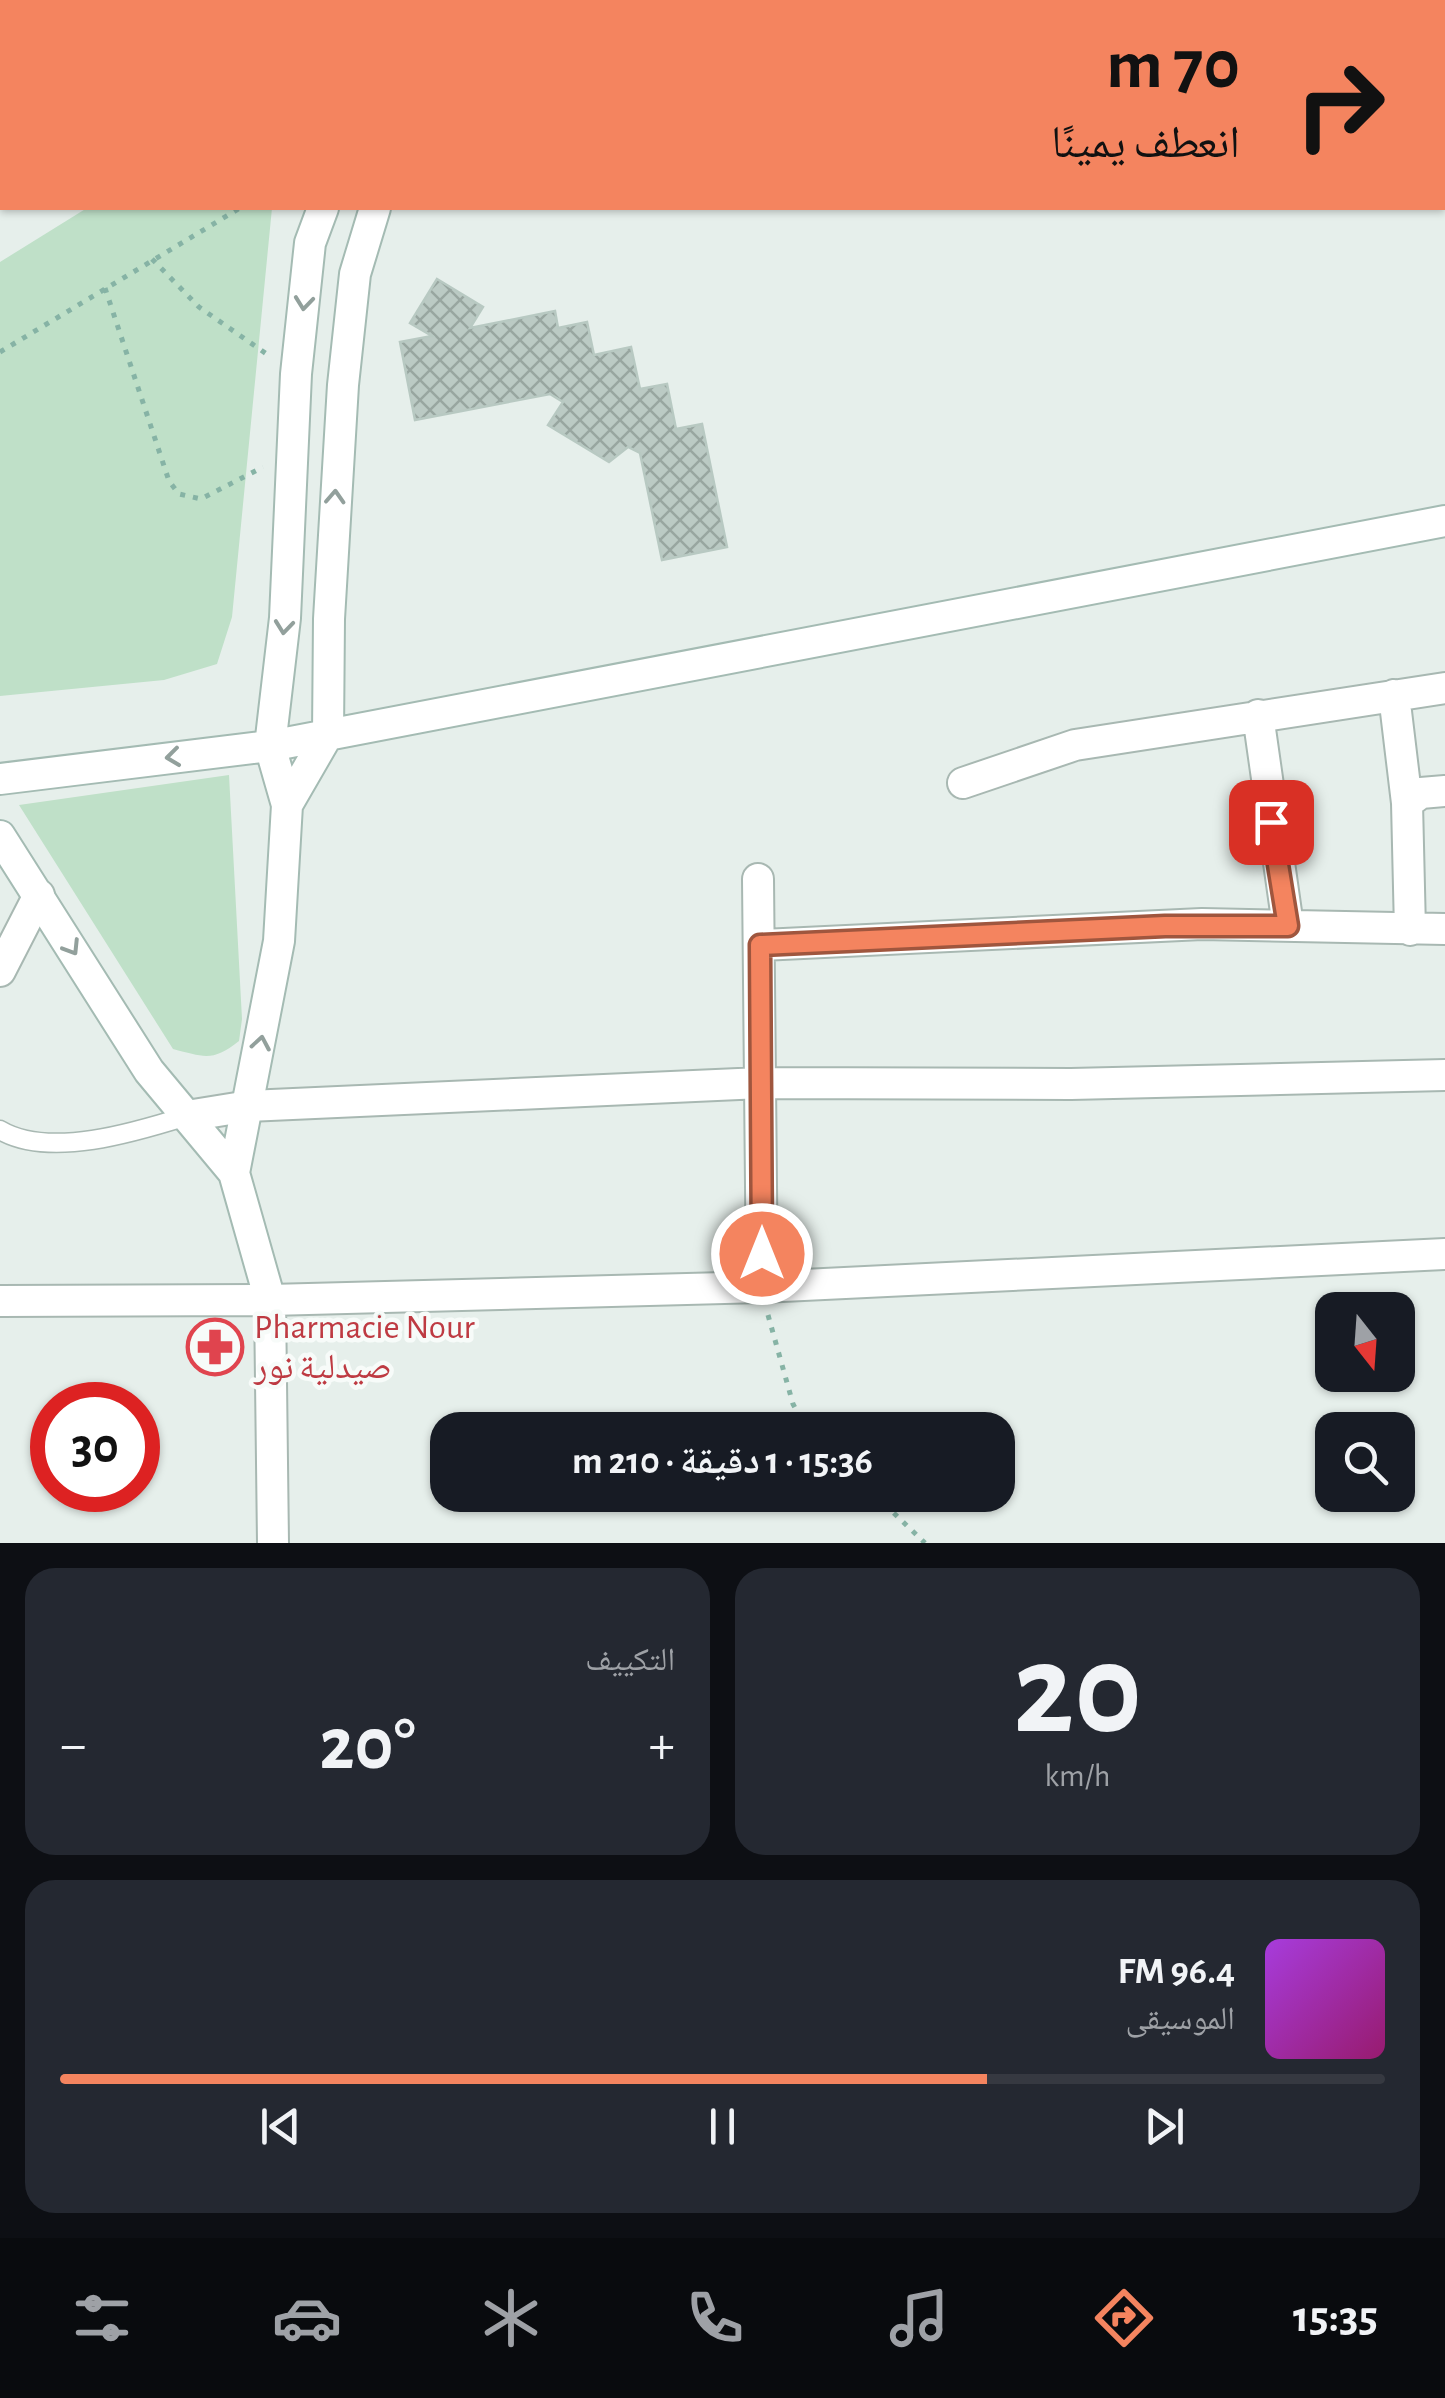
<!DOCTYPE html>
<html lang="ar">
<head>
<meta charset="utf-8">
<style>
	:root { --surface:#171b24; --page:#242831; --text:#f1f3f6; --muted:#9ea1a6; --line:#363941; --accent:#f4845f }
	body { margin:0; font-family:"Alegreya Sans","Noto Naskh Arabic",sans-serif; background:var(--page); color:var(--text); direction:rtl; height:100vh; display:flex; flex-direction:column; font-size:38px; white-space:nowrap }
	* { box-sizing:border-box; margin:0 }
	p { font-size:32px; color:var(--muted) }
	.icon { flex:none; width:55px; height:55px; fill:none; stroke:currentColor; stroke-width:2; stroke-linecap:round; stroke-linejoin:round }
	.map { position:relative; height:1543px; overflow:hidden; direction:ltr }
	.drawer { display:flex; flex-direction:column; gap:25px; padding:25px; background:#0d0f14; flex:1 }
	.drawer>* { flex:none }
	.guide { position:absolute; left:0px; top:0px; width:1445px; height:210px; box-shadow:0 2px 8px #0004; direction:rtl; background:#f4845f; color:#111; overflow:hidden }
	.needle { width:65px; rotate:163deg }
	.buttons { position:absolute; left:1315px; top:1292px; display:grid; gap:20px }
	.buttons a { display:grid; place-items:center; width:100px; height:100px; border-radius:20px; background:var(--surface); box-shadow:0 2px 8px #0004; font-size:50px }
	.speed { position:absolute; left:30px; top:1382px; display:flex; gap:20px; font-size:50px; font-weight:700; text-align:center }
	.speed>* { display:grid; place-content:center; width:130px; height:130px; border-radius:50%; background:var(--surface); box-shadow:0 2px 8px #0004; line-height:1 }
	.speed .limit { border:15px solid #d22; background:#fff; color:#111 }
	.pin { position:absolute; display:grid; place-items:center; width:85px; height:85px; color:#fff; margin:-42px; border-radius:20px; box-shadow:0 5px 15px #0006 }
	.me { position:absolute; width:110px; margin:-55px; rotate:0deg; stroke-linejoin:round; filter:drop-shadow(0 0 8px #0008) }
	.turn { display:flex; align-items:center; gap:35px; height:210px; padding:0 40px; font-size:45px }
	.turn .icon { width:130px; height:130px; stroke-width:2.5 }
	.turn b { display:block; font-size:70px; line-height:85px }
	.big { font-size:75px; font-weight:700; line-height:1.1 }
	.drawer .tile { flex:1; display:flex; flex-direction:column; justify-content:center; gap:15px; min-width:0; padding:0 35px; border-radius:30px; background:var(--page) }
	.drawer .dial { align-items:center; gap:0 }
	.dial b { font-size:130px; line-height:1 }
	.song { display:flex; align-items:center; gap:30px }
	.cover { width:120px; height:120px; border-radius:15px; background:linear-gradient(135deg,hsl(280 70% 55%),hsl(320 70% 35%)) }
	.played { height:10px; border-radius:5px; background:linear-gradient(90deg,var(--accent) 70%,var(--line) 70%) }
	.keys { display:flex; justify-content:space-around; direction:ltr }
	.heat { display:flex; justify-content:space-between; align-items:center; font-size:55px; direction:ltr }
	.drawer .tiles { flex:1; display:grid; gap:25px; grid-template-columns:1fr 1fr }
	.tile:last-child { grid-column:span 2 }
	.trip { position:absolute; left:430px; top:1412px; width:585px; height:100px; border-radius:30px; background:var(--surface); box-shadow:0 2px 8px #0004; font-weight:700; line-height:100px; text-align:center; direction:rtl }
	.menu { display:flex; height:160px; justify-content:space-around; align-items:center; background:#090b0e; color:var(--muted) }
	.menu .icon { width:70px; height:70px }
	.menu .selected { color:var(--accent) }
	.menu b { font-size:45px; color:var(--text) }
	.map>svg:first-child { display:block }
	.green { fill:#bfe0c8 }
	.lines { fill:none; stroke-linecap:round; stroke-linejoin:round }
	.river { stroke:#8ec9d4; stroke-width:52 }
	.building { fill:url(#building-cross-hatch); stroke:#b8c9c2; stroke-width:2.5 }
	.lane-casing { stroke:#a8b8b2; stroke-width:21 }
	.street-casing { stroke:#a8b8b2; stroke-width:34 }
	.secondary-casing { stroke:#a4bbb3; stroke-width:34 }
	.path { stroke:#86b3a5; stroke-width:5; stroke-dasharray:5 8; stroke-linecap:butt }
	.lane { stroke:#fff; stroke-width:18 }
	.street { stroke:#fff; stroke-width:30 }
	.secondary { stroke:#fff; stroke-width:30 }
	.oneway { stroke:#92a09c }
	.route-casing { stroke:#9f563e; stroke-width:25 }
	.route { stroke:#f4845f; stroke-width:18 }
	.labels { text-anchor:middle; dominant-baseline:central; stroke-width:9; stroke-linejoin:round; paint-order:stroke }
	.health-label { font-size:35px; fill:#be3a42; stroke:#f7fbf9; text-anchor:start }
</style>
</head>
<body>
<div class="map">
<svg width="1445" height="1543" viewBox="0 0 1445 1543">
	<defs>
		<pattern id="building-cross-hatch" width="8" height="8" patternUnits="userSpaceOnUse" patternTransform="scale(2.5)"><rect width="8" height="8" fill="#bbcac4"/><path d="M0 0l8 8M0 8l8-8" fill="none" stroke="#98a6a0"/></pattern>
	</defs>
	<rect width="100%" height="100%" fill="#e6efeb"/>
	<!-- green -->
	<path class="green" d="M87,208H272L232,617L217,664L164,680L0,696V262Z
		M229,775L242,1019L239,1041C213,1062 204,1057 173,1049L19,805Z"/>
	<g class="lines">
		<!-- river -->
		<path class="river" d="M162,2L165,0
			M0,131L2,129"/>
	</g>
	<!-- building -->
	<path class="building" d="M437,279L483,307L470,328L555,311L558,328L587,322L594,355L631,347L640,389L667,384L676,429L702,424L727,547L662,560L640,453L628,447L609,462L548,425L563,402L550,394L415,420L400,342L432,336L410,323Z"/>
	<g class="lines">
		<!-- lane casing -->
		<g class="lane-casing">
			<path id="lane" d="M0,1130C49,1159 136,1132 187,1116"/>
		</g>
		<!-- street casing -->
		<g class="street-casing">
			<path id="street" d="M1300,0L1302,2
				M13,2L16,0
				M1442,153L1445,156
				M1394,695L1407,803L1410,930
				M1258,715L1288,926
				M963,783L1075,745L1445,688
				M1407,803L1421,793L1445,791
				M758,879L762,1287
				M761,945L1202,924L1445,929
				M0,971L39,895
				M187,1116L249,1106L761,1083L1071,1084L1445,1075
				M270,1300L273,1543
				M0,1301L270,1300L762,1287L1445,1254"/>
		</g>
		<!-- secondary casing -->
		<g class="secondary-casing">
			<path id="secondary" d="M403,2L404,0
				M447,2L448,0
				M0,779L270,746L1445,521
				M287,805L328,734L329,619L343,385L355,274L375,208
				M0,836L149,1071L234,1173L270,1300
				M234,1173L279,941L287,805L270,746L285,618L296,374L310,243L323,208"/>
		</g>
		<!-- path -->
		<path class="path" d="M152,259L199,307L268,355
			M105,288L169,481L179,494L201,499L263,467
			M0,352L240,208
			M768,1315L793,1404L807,1430
			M875,1495L925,1543"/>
		<!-- lane -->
		<use href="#lane" class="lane"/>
		<!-- street -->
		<use href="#street" class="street"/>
		<!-- secondary -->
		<use href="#secondary" class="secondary"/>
	</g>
	<!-- one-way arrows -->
	<defs><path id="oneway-chevron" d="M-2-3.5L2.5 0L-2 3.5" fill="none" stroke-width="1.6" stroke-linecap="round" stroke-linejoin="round" transform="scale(2.5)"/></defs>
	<g class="oneway">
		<use href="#oneway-chevron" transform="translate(304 303) rotate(96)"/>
		<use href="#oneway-chevron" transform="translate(335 497) rotate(-87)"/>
		<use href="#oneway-chevron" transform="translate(284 627) rotate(96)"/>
		<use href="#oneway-chevron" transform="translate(173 757) rotate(173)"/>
		<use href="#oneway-chevron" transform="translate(72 948) rotate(58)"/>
		<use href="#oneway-chevron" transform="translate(261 1043) rotate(-80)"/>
	</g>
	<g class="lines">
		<!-- route casing -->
		<g class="route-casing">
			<path id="route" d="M762,1254L760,945L1165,926H1288L1271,822"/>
		</g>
		<!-- route -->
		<use href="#route" class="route"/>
	</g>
	<!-- icons -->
	<defs>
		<g id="pharmacy-ring" transform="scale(2.875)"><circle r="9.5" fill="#f7fbf9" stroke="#e0444e" stroke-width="1.5"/><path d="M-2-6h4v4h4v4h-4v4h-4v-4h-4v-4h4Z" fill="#e0444e"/></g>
	</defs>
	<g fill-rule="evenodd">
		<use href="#pharmacy-ring" x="215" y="1347"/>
	</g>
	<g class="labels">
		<!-- health labels -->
		<g class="health-label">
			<text x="254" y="1327">Pharmacie Nour<tspan x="254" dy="40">صيدلية نور</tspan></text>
		</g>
	</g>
</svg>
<div class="buttons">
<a><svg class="needle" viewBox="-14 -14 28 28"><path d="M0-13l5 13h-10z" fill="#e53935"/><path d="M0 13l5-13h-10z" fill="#9ea1a6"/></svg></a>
<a><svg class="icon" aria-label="search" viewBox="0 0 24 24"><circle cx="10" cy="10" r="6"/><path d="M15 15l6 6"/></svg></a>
</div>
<div class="speed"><div class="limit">30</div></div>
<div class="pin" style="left:1271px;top:822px;background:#d93025"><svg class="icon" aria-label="arrive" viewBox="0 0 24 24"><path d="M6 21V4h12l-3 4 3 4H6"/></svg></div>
<svg class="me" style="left:762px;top:1254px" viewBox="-20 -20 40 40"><circle r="17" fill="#f4845f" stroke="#fff" stroke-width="3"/><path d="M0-11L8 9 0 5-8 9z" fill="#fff"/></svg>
<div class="trip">15:36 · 1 دقيقة · 210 m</div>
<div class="guide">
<div class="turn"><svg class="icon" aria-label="right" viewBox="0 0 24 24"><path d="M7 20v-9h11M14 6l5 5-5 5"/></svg><div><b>70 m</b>انعطف يمينًا</div></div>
</div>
</div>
<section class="drawer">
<div class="tiles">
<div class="tile dial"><b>20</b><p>km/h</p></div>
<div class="tile"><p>التكييف</p>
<div class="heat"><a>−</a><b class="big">20°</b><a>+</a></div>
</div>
<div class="tile">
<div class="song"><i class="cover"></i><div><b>96.4 FM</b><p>الموسيقى</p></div></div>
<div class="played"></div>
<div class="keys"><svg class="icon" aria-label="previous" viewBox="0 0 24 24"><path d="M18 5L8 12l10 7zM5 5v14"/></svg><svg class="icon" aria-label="pause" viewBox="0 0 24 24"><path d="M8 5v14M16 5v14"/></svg><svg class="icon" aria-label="next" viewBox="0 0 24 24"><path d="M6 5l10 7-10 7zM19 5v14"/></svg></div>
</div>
</div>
</section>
<nav class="menu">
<b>15:35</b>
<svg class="icon selected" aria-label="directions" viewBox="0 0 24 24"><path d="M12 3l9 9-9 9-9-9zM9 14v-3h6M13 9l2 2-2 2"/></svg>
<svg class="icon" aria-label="music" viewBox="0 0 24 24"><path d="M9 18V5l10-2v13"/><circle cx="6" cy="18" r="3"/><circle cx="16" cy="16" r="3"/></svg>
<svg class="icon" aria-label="phone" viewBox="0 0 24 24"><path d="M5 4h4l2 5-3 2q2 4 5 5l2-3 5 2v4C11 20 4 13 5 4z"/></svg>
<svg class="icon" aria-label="climate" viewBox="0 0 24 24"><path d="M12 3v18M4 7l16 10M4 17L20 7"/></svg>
<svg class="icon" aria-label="car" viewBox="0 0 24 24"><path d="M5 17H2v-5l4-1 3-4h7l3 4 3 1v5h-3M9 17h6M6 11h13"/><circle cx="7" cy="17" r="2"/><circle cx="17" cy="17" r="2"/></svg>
<svg class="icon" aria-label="filters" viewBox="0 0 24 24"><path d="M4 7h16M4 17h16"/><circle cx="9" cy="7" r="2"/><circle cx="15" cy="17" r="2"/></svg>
</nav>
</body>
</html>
